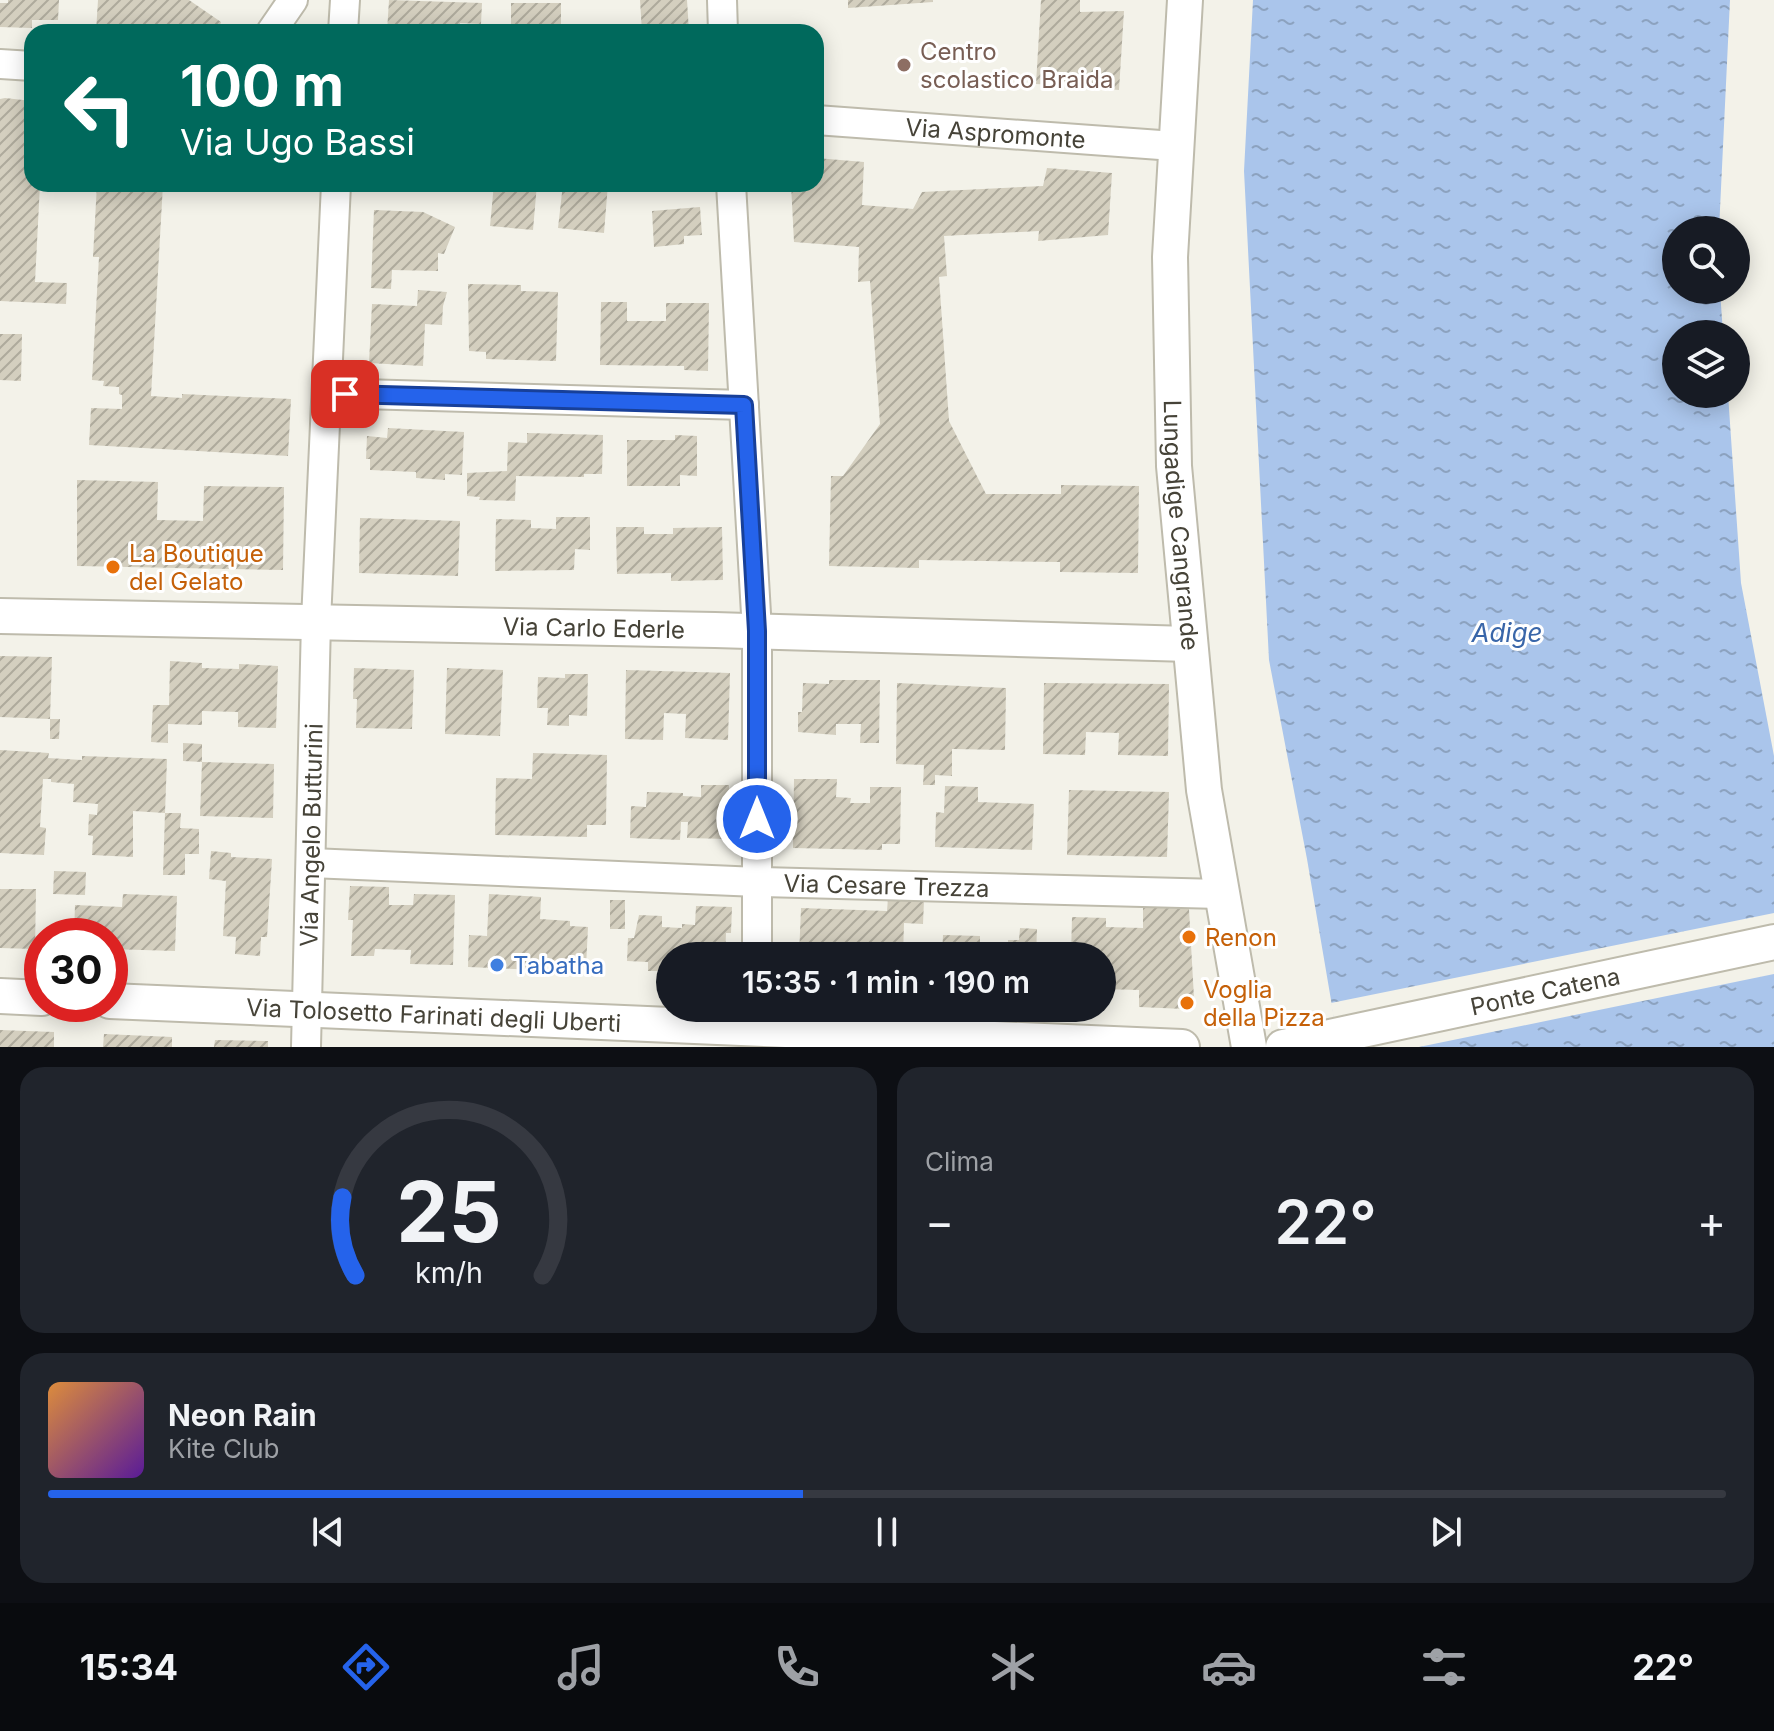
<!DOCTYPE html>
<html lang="it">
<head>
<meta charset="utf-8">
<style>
	:root { --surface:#171b24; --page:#20242c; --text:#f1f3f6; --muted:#9ea1a6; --line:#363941; --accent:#2563eb }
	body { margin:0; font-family:Inter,sans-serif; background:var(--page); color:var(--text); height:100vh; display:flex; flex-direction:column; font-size:30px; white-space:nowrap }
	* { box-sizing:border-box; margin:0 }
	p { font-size:26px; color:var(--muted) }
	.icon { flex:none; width:44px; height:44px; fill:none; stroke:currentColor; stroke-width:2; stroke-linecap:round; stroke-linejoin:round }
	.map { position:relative; height:1047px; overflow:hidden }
	.side { display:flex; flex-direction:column; gap:20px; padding:20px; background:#0d0f14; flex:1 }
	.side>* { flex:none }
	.top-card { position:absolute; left:24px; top:24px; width:800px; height:168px; border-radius:24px; box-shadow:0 4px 20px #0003; background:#00695c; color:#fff; overflow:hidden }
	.controls { position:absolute; left:1662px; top:216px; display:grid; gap:16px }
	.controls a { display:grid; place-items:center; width:88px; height:88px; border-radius:50%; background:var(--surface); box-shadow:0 4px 20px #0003; font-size:40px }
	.speed { position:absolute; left:24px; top:918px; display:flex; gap:16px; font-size:40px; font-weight:700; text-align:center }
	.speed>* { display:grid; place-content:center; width:104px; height:104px; border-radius:50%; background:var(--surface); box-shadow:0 4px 20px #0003; line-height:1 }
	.speed .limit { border:12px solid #d22; background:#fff; color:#111 }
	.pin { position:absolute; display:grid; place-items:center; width:68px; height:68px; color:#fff; margin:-34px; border-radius:16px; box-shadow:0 4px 12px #0006 }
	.me { position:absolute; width:88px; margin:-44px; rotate:0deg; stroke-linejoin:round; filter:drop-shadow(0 0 6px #0008) }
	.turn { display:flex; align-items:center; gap:28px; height:168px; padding:0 24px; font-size:36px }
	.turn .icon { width:104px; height:104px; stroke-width:2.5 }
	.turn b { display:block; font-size:56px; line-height:68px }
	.big { font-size:60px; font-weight:600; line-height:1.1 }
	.side .card { flex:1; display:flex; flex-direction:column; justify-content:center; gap:12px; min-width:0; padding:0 28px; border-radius:24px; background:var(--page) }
	.side .dial { align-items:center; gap:0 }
	.dial svg { height:208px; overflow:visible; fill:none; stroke:var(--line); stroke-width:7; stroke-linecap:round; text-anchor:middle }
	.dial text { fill:var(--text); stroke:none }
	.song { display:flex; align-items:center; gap:24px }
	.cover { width:96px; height:96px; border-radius:12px; background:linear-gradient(135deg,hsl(30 70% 55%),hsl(270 70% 35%)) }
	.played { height:8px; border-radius:4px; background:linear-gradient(90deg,var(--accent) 45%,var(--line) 45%) }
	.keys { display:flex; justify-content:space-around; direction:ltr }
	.heat { display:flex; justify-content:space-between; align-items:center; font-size:44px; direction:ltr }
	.side .tiles { flex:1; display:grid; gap:20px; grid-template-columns:1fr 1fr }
	.card:last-child { grid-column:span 2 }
	.trip { position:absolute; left:656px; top:942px; width:460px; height:80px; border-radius:40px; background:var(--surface); box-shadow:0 4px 20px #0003; font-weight:600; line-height:80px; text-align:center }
	.menu { display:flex; height:128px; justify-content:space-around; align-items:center; background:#090b0e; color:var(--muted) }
	.menu .icon { width:56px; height:56px }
	.menu .current { color:var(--accent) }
	.menu b { font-size:36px; color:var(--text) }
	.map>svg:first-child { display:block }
	.water { fill:url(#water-ripples) }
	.pier { fill:#f3f2e9 }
	.building { fill:url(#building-hatch) }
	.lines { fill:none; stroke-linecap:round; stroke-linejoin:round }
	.minor-casing { stroke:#bebbac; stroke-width:32 }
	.tertiary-casing { stroke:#bebbac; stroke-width:38 }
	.minor { stroke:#fff; stroke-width:28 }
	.tertiary { stroke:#fff; stroke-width:34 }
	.route-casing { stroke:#184099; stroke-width:20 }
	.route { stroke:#2563eb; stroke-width:14 }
	.education-dot { fill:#8d6e63; stroke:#fff; stroke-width:3 }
	.food-dot { fill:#e8710a; stroke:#fff; stroke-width:3 }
	.shop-dot { fill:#3f7fe0; stroke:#fff; stroke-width:3 }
	.labels { text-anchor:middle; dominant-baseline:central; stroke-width:6; stroke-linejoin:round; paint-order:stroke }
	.education-label { font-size:24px; fill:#785e54; stroke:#fff; text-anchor:start }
	.street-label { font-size:24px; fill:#464338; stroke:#fff }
	.food-label { font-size:24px; fill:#c56008; stroke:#fff; text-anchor:start }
	.shop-label { font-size:24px; fill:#366cbe; stroke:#fff; text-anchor:start }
	.water-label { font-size:26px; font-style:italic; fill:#3966a9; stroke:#fff }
</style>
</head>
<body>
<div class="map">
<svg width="1774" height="1047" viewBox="0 0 1774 1047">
	<defs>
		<pattern id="water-ripples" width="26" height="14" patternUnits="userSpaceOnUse" patternTransform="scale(2)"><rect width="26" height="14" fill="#aac5eb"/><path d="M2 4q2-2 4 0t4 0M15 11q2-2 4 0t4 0" fill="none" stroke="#8ca2bf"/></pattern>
		<pattern id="building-hatch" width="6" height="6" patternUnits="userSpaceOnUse" patternTransform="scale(2)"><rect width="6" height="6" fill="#d4cfbf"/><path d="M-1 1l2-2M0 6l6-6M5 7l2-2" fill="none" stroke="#aeaa9c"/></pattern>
	</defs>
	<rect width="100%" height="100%" fill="#f3f2e9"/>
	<!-- water -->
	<path class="water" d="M1253,0H1730L1719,230H1676V290H1720L1723,334H1676V394H1728L1741,583L1774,756V1047H1339L1307,859L1269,660L1244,171Z"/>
	<!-- pier -->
	<path class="pier" d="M1774,913V974L1419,1047H1339L1331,1003Z"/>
	<!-- building -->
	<path class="building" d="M8,0H59L58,20H32V28L0,27V3H8Z
		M98,0H189L221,22L218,32H96Z
		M389,0L482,3L481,24L460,23L459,32H387Z
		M640,0H687L689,32H642Z
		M848,0H933V2L848,8Z
		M1041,0H1080V12L1124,11L1119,90L1095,88V83L1055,81V85L1036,84Z
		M511,3H561V32H511Z
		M5,98L32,101V184H40L35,282L67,283L66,304L0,301V99Z
		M816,158L864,162L862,205L913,209L922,192L1043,186L1047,168L1112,173L1108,235L1038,241L1039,231L944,236L947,276L939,277L949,421L986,494H1061V485L1139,486L1138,573L1060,572V562L919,560V568L829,566L831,476H843L880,424L870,281L858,282L859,247L794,242L791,184H816Z
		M97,184H163L151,396L182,398V394L291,399L288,456L89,445L91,408L122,409V395L119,394V387L103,386L104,381L92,380L99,257H93Z
		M494,184H537L533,230L490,226Z
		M563,184H608L604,233L558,228Z
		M626,184H663V186L625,191Z
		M700,207L702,235L684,236V244L654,247L652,211Z
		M374,210L423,212L455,227L444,254L438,253V271L392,270L391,289L371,288Z
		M468,284L521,285V291L558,292L556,361L486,359V352L469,351Z
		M418,290L447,292L443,306L442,325L425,324L423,366L369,363L372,304L417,306Z
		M601,302H627V321H666V303H709L708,371L684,370V366L600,365Z
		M0,334H22L21,381L0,380Z
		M388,428L464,432L462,475L445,474V480L416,478V472L370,470V459H366L367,436L387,438Z
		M527,433L603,435L602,474H584V477L516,476L515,501L479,500L480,497L467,496V473L507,471L508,442L527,443Z
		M675,435L697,436V476L680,475V486H627V440H675Z
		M77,480L158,482L157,520L203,521L204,486L284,487L283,570L77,566Z
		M556,517H590V550L575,549L574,570L495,571L496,519L531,520V528L556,529Z
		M360,518L460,521L458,576L359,573Z
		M616,527H644V534H673V528L722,527L723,580L671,581V573L617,574Z
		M0,656L52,657L50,719L0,717Z
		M170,661L202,663V668L239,669V664L278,666L276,728L238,727V712L202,711V725L168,724V743L151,742L153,705H169Z
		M354,668L414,670L412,729L356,728L357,699H353Z
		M447,668L503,670L500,736L445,734Z
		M626,670L730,673L728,740L685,738L686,714L664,713L663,740L625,739Z
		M565,674H588L587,716L569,715V726L547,725L548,708H537L538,677L565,678Z
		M829,680H880L879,743H860L861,724H836V735L798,732V712H802L803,683L829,684Z
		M897,683L1006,688L1005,750L952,749V776L935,775V785H923L924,765L896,764Z
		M1044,683L1169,684L1168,756L1118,755L1119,733L1086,732L1085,755L1043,754Z
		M50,719H60L59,739H50Z
		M183,743L202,744V762L274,764L273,818L200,816L202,762L183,761Z
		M0,750L49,753L48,758L82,760V756L167,759L165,813L133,811V857L92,855L93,836L88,835L89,814L97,815L98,804L73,802L74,784L51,782V779H43L40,827L46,828L44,855L0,853Z
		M533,753L607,755L606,825H587V837L495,835L496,778L532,779Z
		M794,779H837L836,797L851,798L850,803H870V787H901L900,844H882V850L793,848Z
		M701,785H729L728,839L687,838L688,822H681L680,840L630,838L631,806L646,807L647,792L683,793V796L701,797Z
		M945,786L978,787V802L1034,804L1032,850L935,847L936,812L944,813Z
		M1069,790L1169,792L1167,857L1067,855Z
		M165,813H181L180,828L199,829V854H185V875H163Z
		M211,851L231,853V857L272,859L267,937H261L260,956L235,954L236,937L223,936L226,881L209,879Z
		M54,871L86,872L85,895L53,894Z
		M350,886L389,887V905H413L414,894L455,895L453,965L410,964L411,950L375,949L374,956H351L353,920H348Z
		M0,889H36L35,949L0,948Z
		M123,894L177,896L175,951L110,949V936H74L75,905L122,907Z
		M489,894L541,897L540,919L570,921V926L588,927L586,967L538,965V970L468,967L469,935L487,936Z
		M888,898L924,900L923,924L904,923L903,956H799L801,908L887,911Z
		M610,900H625V929H610Z
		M696,906L732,907L731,933H726L725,956H670V971H648V962L627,961L628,938H634L639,915L662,916V927L682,928V924L695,925Z
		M1143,907L1189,909L1194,998L1184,1009L1139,1007V990L1102,989V956H1071L1072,917L1106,918V927L1143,928Z
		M1020,928L1037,929L1036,956H942L943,935L980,936V947L1008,948V940H1019Z
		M0,1030L54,1032V1047H0Z
		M104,1034L172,1037V1047H103Z
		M215,1040L268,1041V1047H214Z"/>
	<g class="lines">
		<!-- minor casing -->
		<g class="minor-casing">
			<g id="minor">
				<path d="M722,0L723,32"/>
				<path d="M271,32L293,0"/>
				<path d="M343,32L345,0"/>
				<path d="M0,64L32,66"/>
				<path id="s1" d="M816,120L1174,146"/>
				<path d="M731,184L757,631V956"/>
				<path d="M327,393L744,405"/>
				<path id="s2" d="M311,863L758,882L1220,894"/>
				<path id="s3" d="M306,1047L316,621L336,184"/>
			</g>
		</g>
		<!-- tertiary casing -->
		<g class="tertiary-casing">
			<g id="tertiary">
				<path id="s4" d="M1185,0L1170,257L1174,466L1204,790L1249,1047"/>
				<path id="s5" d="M0,616L715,630L1189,644"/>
				<path d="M0,996L42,998"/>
				<path id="s6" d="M110,1001L1182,1047"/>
				<path id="s7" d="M1283,1047L1774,942"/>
			</g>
		</g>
		<!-- minor -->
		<use href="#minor" class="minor"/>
		<!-- tertiary -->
		<use href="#tertiary" class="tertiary"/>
	</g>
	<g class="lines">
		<!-- route casing -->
		<g class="route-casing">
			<path id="route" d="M345,394L744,405L757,631V819"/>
		</g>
		<!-- route -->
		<use href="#route" class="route"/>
	</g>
	<!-- markers -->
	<circle class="education-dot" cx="904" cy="65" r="8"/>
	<g class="food-dot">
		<circle cx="113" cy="567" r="8"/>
		<circle cx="1189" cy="937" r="8"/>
		<circle cx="1187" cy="1003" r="8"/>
	</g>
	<circle class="shop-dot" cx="497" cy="965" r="8"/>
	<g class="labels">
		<!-- education labels -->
		<g class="education-label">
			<text x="920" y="51">Centro<tspan x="920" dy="28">scolastico Braida</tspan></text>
		</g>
		<!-- street labels -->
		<g class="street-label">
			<text stroke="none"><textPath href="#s1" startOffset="180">Via Aspromonte</textPath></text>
			<text stroke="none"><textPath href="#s4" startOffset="526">Lungadige Cangrande</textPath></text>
			<text stroke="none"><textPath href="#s5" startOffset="594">Via Carlo Ederle</textPath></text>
			<text stroke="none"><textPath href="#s3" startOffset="212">Via Angelo Butturini</textPath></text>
			<text stroke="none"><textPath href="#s2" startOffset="576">Via Cesare Trezza</textPath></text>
			<text stroke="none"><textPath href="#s7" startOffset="268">Ponte Catena</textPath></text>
			<text stroke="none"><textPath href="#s6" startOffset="324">Via Tolosetto Farinati degli Uberti</textPath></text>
		</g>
		<!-- food labels -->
		<g class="food-label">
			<text x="129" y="553">La Boutique<tspan x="129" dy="28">del Gelato</tspan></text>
			<text x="1205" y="937">Renon</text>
			<text x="1203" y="989">Voglia<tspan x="1203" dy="28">della Pizza</tspan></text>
		</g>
		<!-- shop labels -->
		<g class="shop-label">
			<text x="513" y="965">Tabatha</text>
		</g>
		<!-- water labels -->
		<g class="water-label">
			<text x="1507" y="632">Adige</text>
		</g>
	</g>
</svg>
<div class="controls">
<a><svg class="icon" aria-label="search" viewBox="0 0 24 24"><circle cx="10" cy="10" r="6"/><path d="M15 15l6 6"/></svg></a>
<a><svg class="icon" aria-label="layers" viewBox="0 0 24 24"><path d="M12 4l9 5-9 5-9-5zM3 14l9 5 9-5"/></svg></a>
</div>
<div class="speed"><div class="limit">30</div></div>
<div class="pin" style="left:345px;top:394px;background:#d93025"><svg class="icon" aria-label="arrive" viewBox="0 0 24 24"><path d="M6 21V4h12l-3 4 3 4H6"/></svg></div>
<svg class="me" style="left:757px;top:819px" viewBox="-20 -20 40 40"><circle r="17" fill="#2563eb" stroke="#fff" stroke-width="3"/><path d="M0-11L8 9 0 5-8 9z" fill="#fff"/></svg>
<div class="trip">15:35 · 1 min · 190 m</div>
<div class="top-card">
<div class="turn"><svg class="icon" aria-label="left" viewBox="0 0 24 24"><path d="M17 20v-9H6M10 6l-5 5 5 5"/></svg><div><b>100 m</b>Via Ugo Bassi</div></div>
</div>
</div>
<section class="side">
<div class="tiles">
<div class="card dial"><svg viewBox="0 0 100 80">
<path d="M14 69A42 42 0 1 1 86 69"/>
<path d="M14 69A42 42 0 0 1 9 39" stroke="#2563eb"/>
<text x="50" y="56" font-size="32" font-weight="700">25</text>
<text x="50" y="72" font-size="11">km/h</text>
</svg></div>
<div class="card"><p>Clima</p>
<div class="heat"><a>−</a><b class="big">22°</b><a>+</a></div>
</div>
<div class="card">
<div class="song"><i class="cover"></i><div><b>Neon Rain</b><p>Kite Club</p></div></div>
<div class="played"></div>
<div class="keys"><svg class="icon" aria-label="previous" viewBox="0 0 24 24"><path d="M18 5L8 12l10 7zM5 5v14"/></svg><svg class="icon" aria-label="pause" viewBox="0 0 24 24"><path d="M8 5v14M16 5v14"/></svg><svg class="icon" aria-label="next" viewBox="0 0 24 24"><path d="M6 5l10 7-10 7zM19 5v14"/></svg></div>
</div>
</div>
</section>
<nav class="menu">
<b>15:34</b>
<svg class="icon current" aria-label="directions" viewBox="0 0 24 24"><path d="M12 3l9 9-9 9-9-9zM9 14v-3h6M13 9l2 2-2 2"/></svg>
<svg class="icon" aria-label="music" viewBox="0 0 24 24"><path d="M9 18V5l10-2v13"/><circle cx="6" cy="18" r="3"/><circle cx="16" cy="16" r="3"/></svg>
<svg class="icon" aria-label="phone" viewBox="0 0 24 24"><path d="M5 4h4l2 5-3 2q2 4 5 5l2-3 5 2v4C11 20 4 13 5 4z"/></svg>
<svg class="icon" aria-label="climate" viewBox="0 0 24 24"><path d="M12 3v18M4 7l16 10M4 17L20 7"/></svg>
<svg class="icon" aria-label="car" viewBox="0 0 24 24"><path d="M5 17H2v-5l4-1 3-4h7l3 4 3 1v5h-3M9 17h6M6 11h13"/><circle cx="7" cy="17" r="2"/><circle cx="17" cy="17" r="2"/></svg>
<svg class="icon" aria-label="filters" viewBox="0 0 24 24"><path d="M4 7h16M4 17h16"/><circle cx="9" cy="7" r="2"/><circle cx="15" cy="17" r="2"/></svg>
<b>22°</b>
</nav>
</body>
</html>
